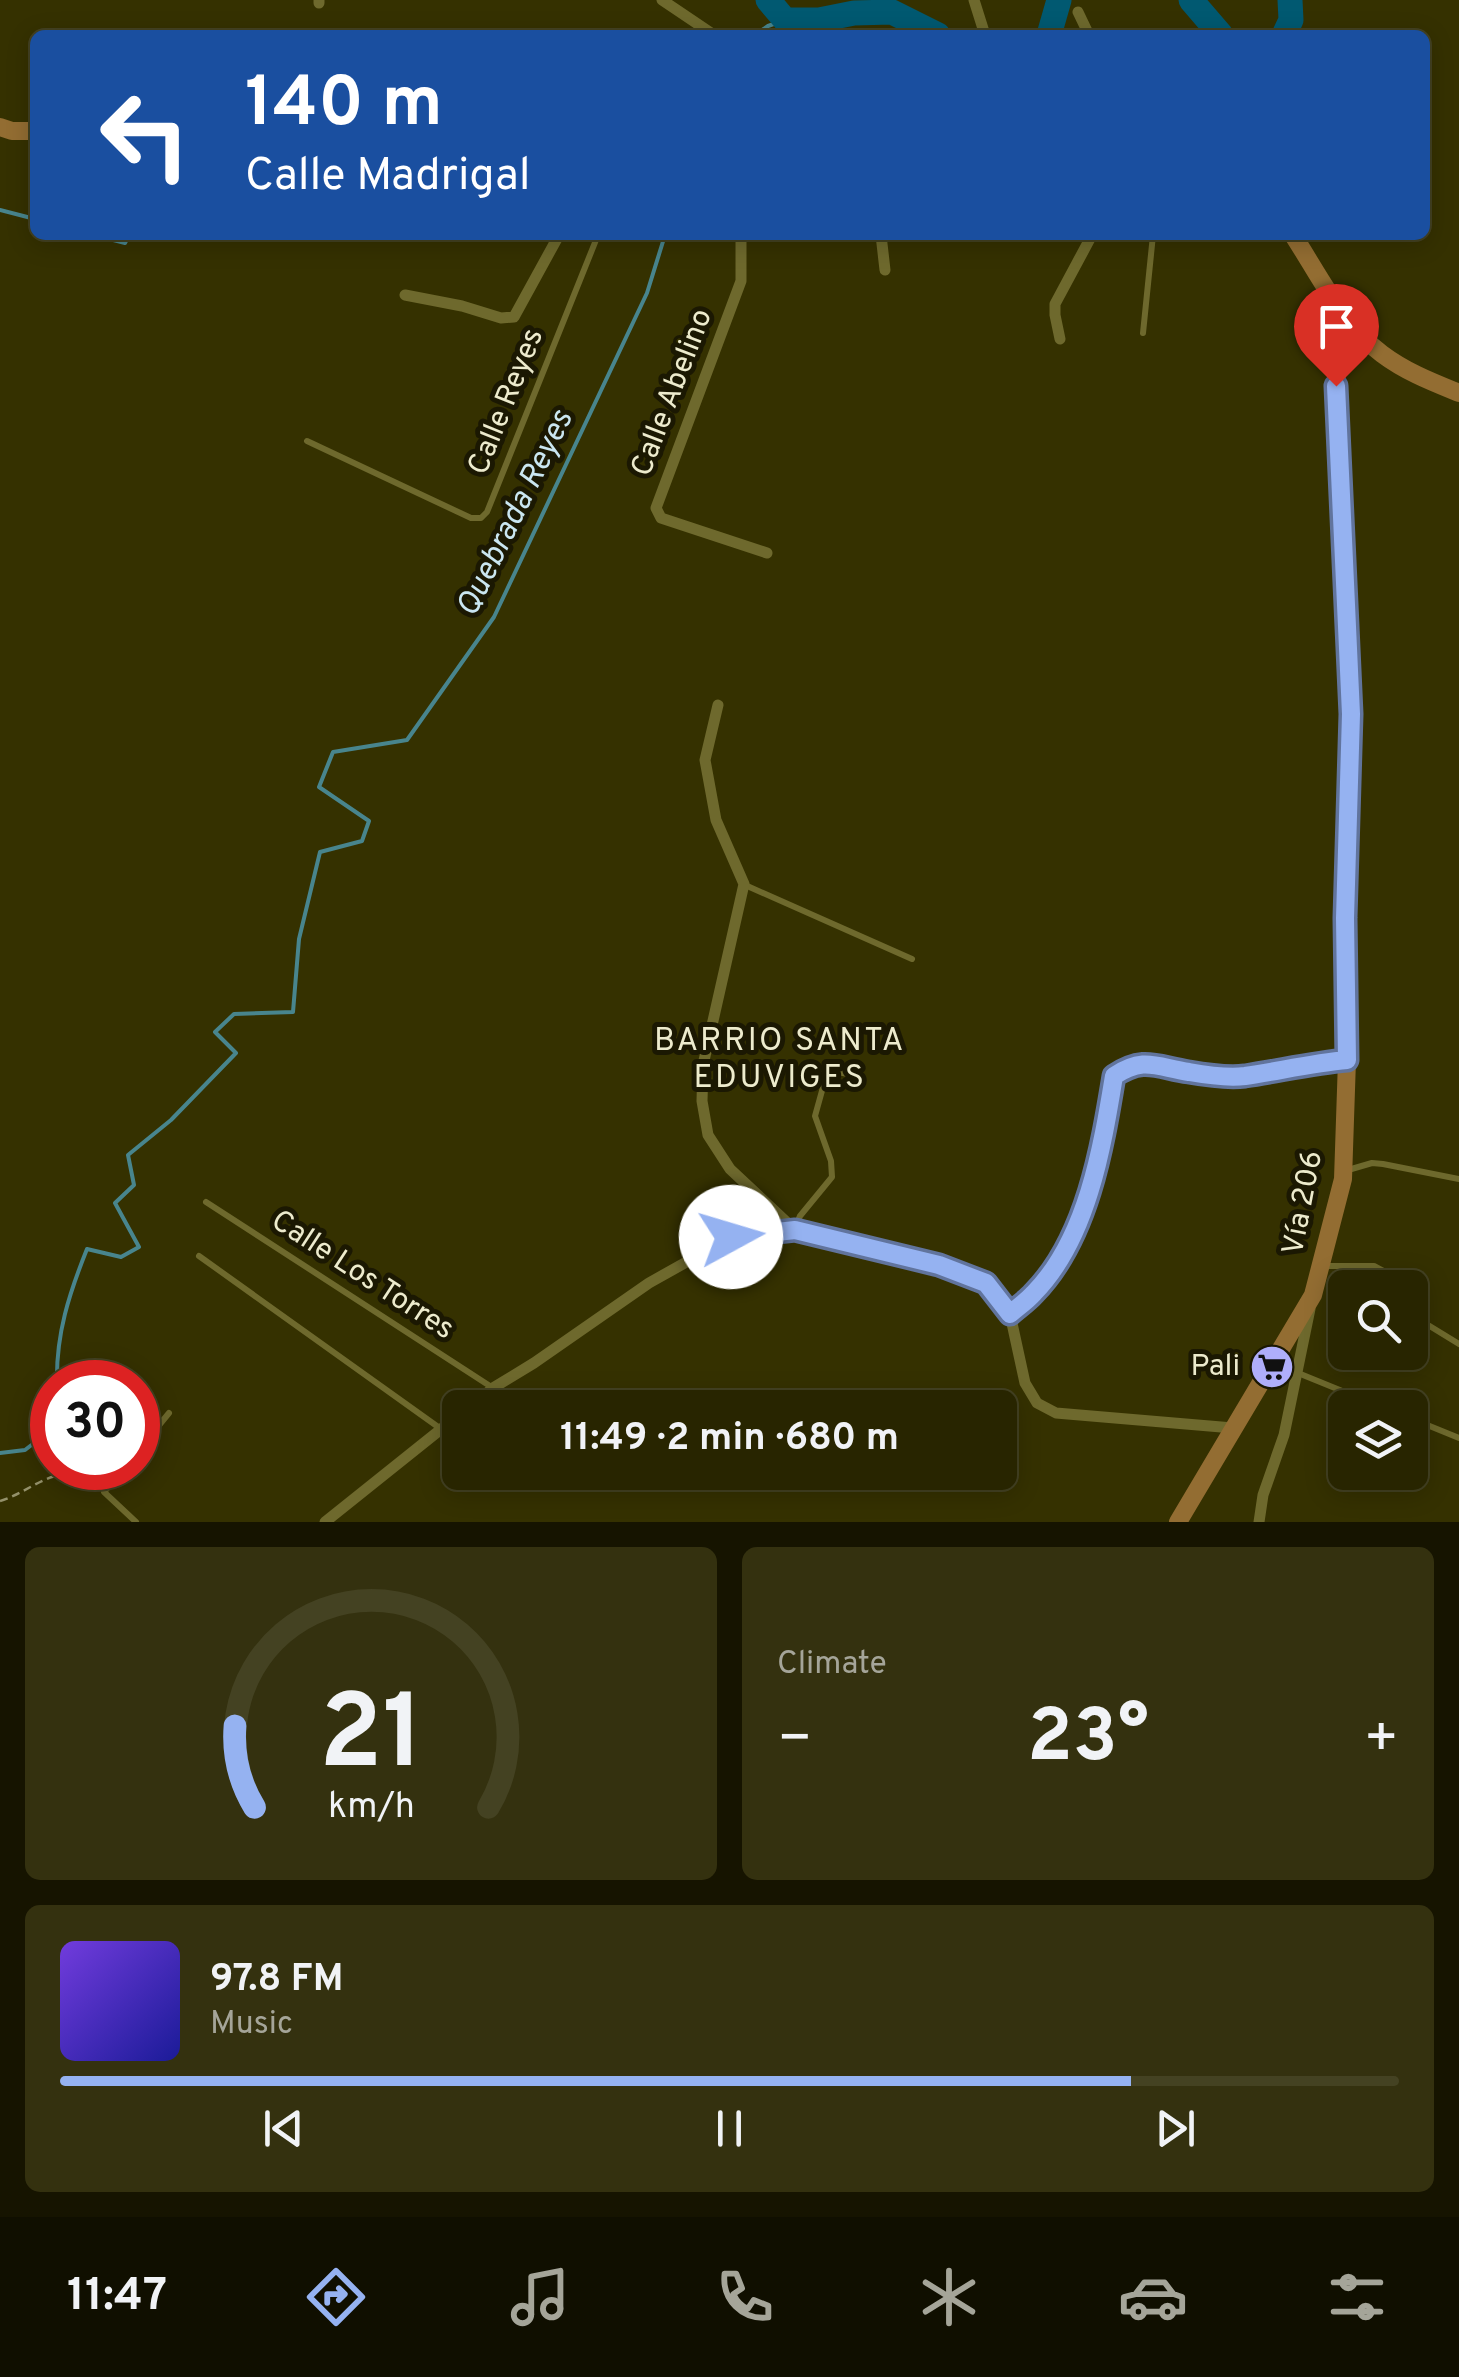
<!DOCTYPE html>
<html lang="en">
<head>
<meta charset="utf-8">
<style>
	:root { --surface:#282500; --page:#34310f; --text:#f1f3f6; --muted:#a5a599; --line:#444222; --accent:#95b2f1 }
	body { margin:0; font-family:Overpass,sans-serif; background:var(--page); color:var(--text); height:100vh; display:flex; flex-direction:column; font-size:38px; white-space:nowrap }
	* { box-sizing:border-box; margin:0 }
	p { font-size:32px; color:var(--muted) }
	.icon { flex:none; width:55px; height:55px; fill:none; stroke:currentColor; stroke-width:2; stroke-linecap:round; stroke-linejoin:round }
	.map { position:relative; height:1522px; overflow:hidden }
	.details { display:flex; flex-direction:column; gap:25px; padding:25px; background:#161400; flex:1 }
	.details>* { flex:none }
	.guide { position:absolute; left:30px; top:30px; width:1400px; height:210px; border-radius:15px; box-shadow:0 5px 25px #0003,0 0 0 2px var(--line); background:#1a4fa0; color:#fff; overflow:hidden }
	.buttons { position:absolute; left:1328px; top:1270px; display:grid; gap:20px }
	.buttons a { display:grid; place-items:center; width:100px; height:100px; border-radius:15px; background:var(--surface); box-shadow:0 5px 25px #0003,0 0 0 2px var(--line); font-size:50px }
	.speed { position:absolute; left:30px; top:1360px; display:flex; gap:20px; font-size:50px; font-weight:700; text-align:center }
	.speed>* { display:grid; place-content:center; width:130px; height:130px; border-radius:50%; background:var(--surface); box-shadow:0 5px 25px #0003,0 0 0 2px var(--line); line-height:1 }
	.speed .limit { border:15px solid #d22; background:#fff; color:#111 }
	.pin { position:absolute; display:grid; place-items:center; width:85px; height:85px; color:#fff; margin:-102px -42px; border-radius:50% 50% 50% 0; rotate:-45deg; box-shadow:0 0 10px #0007 }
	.pin .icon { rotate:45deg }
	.me { position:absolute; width:110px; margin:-55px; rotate:84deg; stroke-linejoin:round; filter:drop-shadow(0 0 8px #0008) }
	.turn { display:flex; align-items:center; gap:35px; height:210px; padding:0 50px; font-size:45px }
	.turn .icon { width:130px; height:130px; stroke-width:2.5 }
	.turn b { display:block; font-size:70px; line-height:85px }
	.big { font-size:75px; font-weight:700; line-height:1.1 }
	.details .tile { flex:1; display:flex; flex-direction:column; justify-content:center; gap:15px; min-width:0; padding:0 35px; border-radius:15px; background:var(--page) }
	.details .dial { align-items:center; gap:0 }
	.dial svg { height:260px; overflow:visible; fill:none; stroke:var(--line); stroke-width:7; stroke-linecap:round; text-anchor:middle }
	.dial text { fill:var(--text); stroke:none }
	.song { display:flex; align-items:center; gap:30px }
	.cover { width:120px; height:120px; border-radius:15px; background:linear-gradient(135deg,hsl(260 70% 55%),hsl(240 70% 35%)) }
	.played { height:10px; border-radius:5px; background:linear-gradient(90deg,var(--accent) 80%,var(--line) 80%) }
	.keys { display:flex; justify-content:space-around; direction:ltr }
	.heat { display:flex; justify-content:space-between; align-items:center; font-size:55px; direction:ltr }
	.details .tiles { flex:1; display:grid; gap:25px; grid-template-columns:1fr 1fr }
	.tile:last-child { grid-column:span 2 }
	.trip { position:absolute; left:442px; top:1390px; width:575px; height:100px; border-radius:15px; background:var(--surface); box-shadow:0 5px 25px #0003,0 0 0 2px var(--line); font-weight:700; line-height:100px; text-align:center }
	.tabs { display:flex; height:160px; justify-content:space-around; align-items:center; background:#100f00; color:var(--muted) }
	.tabs .icon { width:70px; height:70px }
	.tabs .active { color:var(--accent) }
	.tabs b { font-size:45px; color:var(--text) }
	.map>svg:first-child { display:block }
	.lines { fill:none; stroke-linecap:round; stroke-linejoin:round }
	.stream { stroke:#48858d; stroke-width:4 }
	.river { stroke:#015971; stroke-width:25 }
	.path { stroke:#94916a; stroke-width:2.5; stroke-dasharray:8 5; stroke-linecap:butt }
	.lane { stroke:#6e692d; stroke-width:6 }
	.street { stroke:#6e692d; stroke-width:11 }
	.secondary { stroke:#936d32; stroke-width:18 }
	.route-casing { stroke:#61749d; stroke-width:25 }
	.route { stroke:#95b2f1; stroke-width:18 }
	.labels { text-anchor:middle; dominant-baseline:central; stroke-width:10; stroke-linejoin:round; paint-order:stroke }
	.street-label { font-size:30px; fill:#edebcd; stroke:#1b1802 }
	.poi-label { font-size:30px; fill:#edebcd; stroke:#1b1802; text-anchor:end }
	.water-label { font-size:32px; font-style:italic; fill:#cae6f1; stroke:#1b1802 }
	.neighbourhood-label { font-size:32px; letter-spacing:2.5px; fill:#edebcd; stroke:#1b1802 }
</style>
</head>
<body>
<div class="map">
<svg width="1459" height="1522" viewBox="0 0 1459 1522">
	<rect width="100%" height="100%" fill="#353100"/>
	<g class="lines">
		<!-- stream -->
		<path class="stream" d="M755,35L768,26L785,20
			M0,210L35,219
			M94,235L125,243L129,235
			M57,1382C56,1334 69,1294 87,1249L121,1257L139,1247L115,1203L134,1185L128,1155L171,1120L236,1053L215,1032L234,1014L293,1012L299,939L320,852L362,841L369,821L319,787L333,752L407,740L494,617L647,293L665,235
			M0,1453L25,1450L52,1429"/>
		<!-- river -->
		<path class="river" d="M768,0L785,20H819L854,13L892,12L938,35
			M1191,0L1221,35
			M1049,35L1059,0
			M1284,35L1291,20L1290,0"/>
		<!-- path -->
		<path class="path" d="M0,1501C36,1490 56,1459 94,1485"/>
		<!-- lane -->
		<path class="lane" d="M1143,333L1153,235
			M307,441L471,518H481L487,512L598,235
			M745,885L912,959
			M1348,1170L1372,1163L1383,1164L1459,1179
			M206,1202L493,1388
			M795,1228L800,1216L832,1177L831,1161L815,1116L825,1080L833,1071L853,1075
			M199,1256L441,1429
			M1322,1266H1374L1387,1273L1397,1288
			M1410,1305L1428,1325L1459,1344
			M1298,1373L1384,1408
			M1410,1418L1459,1438
			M138,1451L169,1413
			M124,1468L104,1492L136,1522"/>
		<!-- street -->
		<path class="street" d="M319,0V3
			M662,0L714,35
			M974,0L985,35
			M1078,12L1089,35
			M741,235V281L656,508L661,518L767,553
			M881,235L885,270
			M405,295L462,306L501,318L514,317L559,235
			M1060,339L1055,315V304L1092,235
			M718,705L705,760L716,820L744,884L703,1065L702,1101L708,1135L730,1169L795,1230
			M1010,1314C1033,1294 1057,1270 1070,1243C1094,1190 1105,1133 1114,1077C1144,1056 1156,1067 1189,1072C1244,1081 1293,1065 1347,1060
			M469,1408L493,1388L534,1363L649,1283L731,1237L795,1230L939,1265L986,1283L1010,1314L1025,1383L1037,1403L1056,1413L1233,1428
			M325,1522L460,1414
			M1259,1522L1263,1495L1284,1435L1310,1309"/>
		<!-- secondary -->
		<path class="secondary" d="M0,127L12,131H35
			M1293,235C1319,275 1343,325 1382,354C1406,372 1432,382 1459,393
			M1178,1522L1313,1295L1343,1179L1347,1060L1345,918L1351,714L1336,386L1338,363L1353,327"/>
	</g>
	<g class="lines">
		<!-- route casing -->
		<g class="route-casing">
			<path id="route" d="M731,1237L795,1230L939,1265L986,1283L1010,1314C1018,1307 1027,1301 1034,1293C1087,1239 1102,1149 1114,1076C1144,1056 1156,1067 1189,1072C1206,1075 1228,1078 1245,1076C1279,1071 1313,1063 1347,1060L1345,918L1351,714L1336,386"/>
		</g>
		<!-- route -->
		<use href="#route" class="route"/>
	</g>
	<!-- icons -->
	<defs>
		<g id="supermarket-disc" transform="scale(2.25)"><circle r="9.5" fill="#afaefa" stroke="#1b1802"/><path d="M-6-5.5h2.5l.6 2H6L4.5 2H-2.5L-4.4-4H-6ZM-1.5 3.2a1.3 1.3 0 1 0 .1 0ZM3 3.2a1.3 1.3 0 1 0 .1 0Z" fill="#111"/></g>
	</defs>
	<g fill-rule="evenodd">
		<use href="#supermarket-disc" x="1272" y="1367"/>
	</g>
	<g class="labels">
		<!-- street labels -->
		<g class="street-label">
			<text transform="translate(673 393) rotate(-69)">Calle Abelino</text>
			<text transform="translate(507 402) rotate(-68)">Calle Reyes</text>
			<text transform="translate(1304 1203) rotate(-79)">Vía 206</text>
			<text transform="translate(362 1276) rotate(33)">Calle Los Torres</text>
		</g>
		<!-- poi labels -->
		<g class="poi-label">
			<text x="1240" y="1367">Pali</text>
		</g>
		<!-- water labels -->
		<g class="water-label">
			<text transform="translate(516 514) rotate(-64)">Quebrada Reyes</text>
		</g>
		<!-- neighbourhood labels -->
		<g class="neighbourhood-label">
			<text x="780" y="1042">BARRIO SANTA<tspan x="780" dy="37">EDUVIGES</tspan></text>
		</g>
	</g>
</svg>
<div class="buttons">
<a><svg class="icon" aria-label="search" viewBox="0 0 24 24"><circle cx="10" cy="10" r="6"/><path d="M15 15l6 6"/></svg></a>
<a><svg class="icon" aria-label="layers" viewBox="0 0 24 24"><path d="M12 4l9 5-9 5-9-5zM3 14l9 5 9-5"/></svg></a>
</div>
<div class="speed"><div class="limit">30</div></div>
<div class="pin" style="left:1336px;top:386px;background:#d93025"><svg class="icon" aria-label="arrive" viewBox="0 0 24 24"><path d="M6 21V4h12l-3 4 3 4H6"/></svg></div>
<svg class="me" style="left:731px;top:1237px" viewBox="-20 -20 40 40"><circle r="19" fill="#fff"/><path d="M0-13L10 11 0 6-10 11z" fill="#95b2f1"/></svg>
<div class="trip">11:49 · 2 min · 680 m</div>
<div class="guide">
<div class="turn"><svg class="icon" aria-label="left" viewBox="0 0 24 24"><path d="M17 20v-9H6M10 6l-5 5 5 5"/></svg><div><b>140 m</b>Calle Madrigal</div></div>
</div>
</div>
<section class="details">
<div class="tiles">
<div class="tile dial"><svg viewBox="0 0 100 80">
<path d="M14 69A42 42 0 1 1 86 69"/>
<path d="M14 69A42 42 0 0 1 8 44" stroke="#95b2f1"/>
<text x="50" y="56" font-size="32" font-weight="700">21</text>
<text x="50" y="72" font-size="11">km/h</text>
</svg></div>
<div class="tile"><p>Climate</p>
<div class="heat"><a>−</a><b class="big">23°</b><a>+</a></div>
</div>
<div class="tile">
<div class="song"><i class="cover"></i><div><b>97.8 FM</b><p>Music</p></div></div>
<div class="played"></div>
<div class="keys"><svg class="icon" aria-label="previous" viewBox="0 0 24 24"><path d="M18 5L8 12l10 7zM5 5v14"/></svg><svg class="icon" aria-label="pause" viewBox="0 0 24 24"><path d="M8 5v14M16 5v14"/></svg><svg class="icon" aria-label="next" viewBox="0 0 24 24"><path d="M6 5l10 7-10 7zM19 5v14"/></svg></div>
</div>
</div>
</section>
<nav class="tabs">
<b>11:47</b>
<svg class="icon active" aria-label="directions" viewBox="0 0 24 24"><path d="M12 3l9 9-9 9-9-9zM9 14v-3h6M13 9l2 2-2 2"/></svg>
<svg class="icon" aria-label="music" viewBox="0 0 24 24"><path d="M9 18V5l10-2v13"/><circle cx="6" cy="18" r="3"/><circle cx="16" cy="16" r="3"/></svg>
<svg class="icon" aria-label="phone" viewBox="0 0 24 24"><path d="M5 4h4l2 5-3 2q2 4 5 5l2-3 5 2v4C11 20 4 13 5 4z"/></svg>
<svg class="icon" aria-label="climate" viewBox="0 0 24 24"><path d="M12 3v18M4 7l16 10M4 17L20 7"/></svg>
<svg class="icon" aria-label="car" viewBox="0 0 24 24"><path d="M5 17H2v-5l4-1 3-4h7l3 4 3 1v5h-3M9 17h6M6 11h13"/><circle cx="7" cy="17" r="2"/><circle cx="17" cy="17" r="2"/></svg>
<svg class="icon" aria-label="filters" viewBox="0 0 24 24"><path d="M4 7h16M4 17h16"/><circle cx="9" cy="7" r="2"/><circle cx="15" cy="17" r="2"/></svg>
</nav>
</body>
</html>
